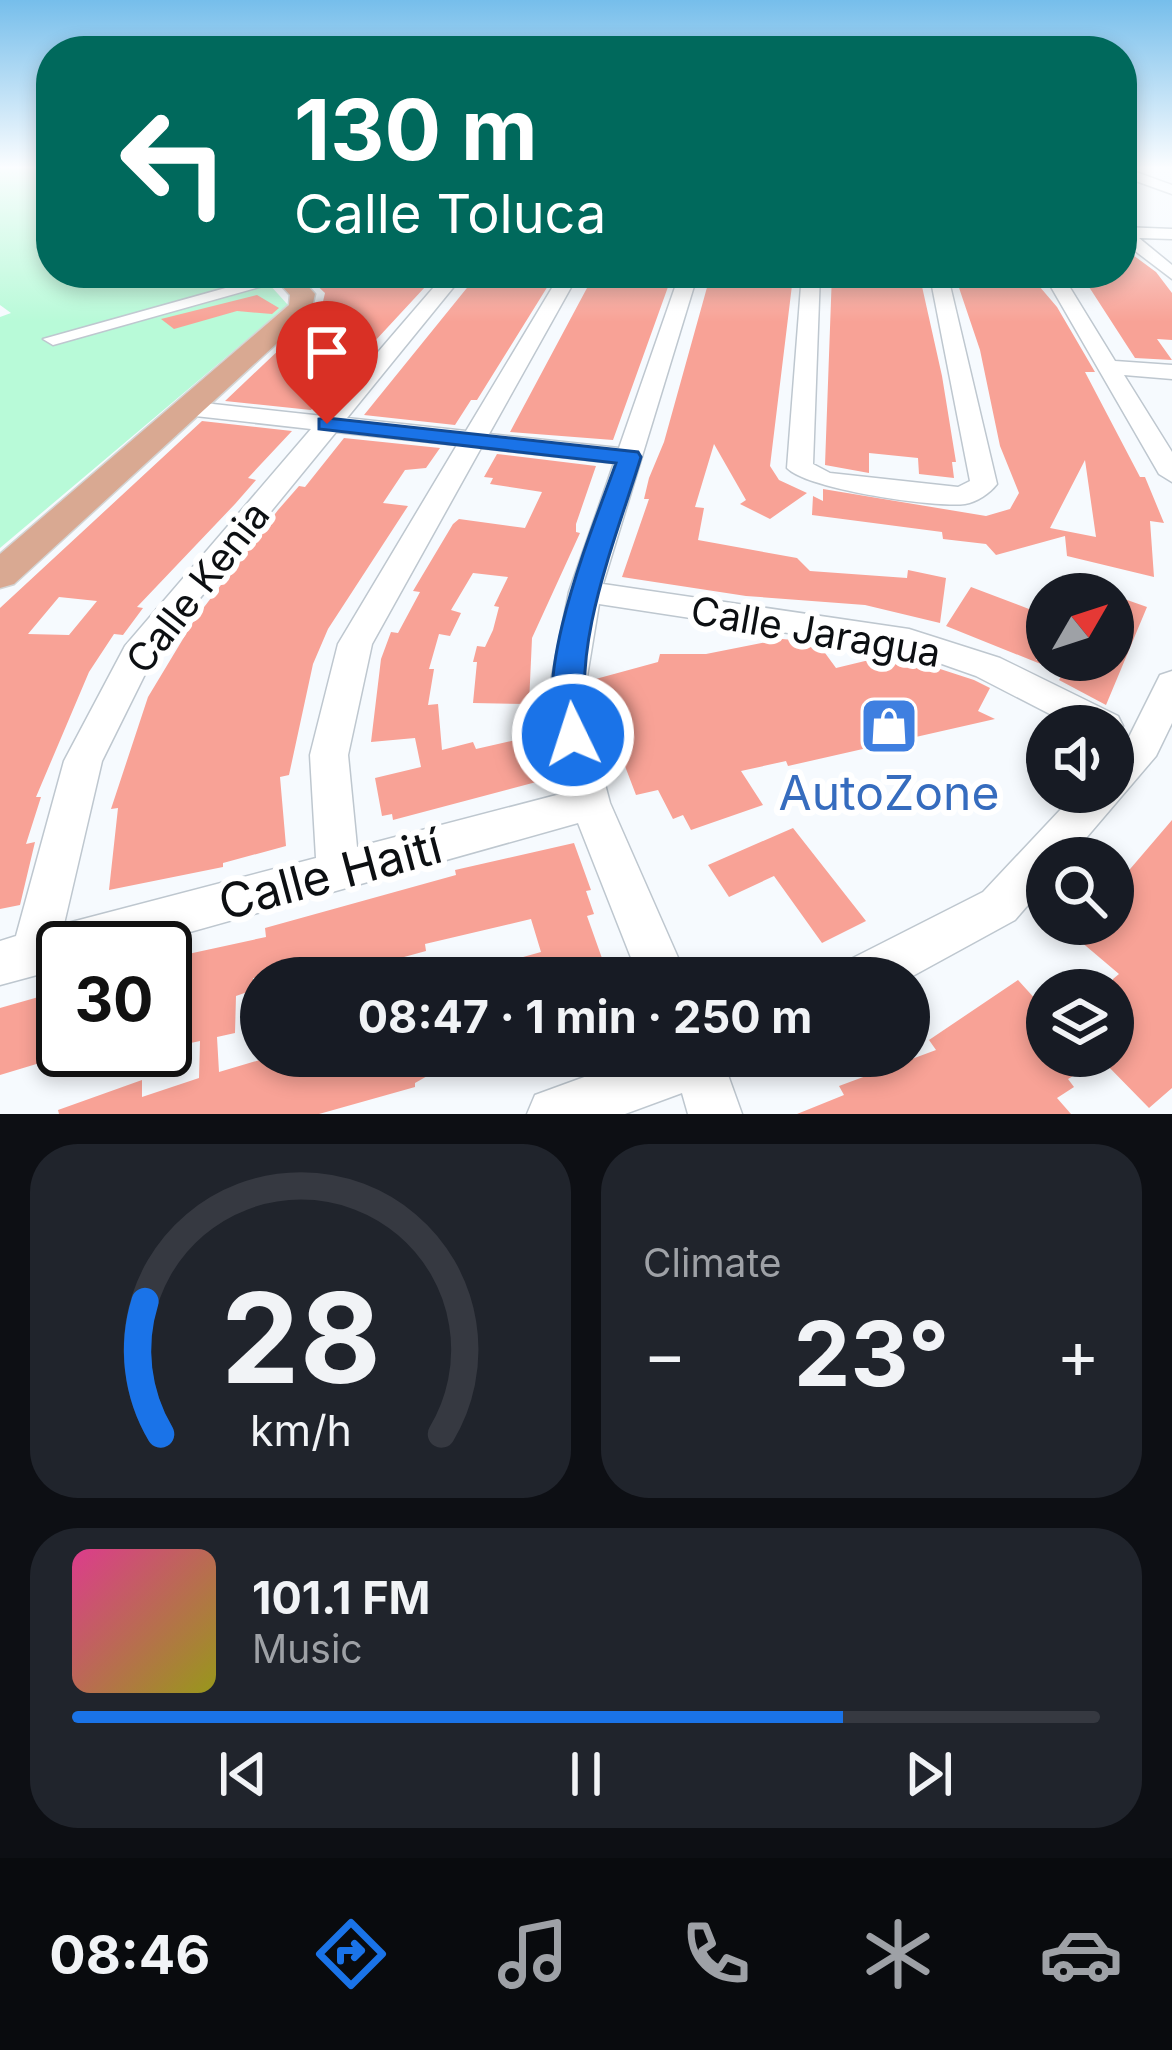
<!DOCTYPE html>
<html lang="en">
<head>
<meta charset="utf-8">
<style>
	:root { --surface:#171b24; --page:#20242c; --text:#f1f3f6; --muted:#9ea1a6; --line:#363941; --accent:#1a73e8 }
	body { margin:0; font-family:Inter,sans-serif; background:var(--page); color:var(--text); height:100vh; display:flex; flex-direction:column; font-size:45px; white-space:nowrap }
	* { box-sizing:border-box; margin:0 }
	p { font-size:39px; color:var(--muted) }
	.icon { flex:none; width:66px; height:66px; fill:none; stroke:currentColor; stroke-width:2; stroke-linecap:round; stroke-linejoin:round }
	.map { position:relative; height:1114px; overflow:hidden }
	.sheet { display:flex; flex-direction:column; gap:30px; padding:30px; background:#0d0f14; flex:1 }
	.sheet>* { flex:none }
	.banner { position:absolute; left:36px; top:36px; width:1101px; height:252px; border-radius:48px; box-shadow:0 6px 18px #0003; background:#00695c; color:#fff; overflow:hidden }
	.needle { width:78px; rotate:51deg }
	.fabs { position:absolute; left:1026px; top:573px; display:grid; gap:24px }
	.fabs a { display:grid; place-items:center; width:108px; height:108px; border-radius:50%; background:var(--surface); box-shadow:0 6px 18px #0003; font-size:60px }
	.speed { position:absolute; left:36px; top:921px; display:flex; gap:24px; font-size:60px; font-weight:700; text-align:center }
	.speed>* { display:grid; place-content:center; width:156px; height:156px; border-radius:50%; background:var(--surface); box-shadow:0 6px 18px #0003; line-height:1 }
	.speed .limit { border:6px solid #111; border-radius:18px; background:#fff; color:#111 }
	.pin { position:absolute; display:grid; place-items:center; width:102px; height:102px; color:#fff; margin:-123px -51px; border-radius:50% 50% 50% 0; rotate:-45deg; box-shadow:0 0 12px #0007 }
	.pin .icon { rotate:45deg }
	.me { position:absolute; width:132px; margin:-66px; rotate:356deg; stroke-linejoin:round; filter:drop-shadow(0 0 9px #0008) }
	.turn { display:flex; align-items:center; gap:42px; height:252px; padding:0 60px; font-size:54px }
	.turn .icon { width:156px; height:156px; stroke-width:2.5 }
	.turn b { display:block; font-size:84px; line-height:102px }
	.big { font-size:90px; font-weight:700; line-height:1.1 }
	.sheet .card { flex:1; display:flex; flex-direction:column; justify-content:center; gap:18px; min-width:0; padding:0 42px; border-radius:48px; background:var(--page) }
	.sheet .dial { align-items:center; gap:0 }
	.dial svg { height:312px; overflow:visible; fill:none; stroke:var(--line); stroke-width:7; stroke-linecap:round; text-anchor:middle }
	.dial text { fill:var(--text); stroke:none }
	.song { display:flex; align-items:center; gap:36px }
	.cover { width:144px; height:144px; border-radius:18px; background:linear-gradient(135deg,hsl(330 70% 55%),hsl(60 70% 35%)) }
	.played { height:12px; border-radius:6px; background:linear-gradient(90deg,var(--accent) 75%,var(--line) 75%) }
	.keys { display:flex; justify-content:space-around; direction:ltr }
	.heat { display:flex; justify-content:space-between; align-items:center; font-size:66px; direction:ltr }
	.sheet .tiles { flex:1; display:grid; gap:30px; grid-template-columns:1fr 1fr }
	.card:last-child { grid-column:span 2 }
	.trip { position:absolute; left:240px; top:957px; width:690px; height:120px; border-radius:60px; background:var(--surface); box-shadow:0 6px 18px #0003; font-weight:700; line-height:120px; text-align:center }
	.tabs { display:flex; height:192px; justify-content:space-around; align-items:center; background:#090b0e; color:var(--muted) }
	.tabs .icon { width:84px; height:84px }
	.tabs .current { color:var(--accent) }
	.tabs b { font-size:54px; color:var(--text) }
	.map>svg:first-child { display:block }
	.green { fill:#b8fad8 }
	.building { fill:#f8a296; fill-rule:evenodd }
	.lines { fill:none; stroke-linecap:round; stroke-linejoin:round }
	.minor-casing { stroke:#bec7cf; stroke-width:3 }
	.major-casing { stroke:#d3d4d4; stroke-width:3 }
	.minor { fill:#fff; fill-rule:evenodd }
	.major { fill:#d9a992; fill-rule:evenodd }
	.route { fill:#1a73e8; stroke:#114b97; stroke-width:3 }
	.labels { text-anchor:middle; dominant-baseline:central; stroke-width:12; stroke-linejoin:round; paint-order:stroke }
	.street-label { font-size:39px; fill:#0c0f12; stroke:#fff }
	.near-shop-label { font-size:48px; fill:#366cbe; stroke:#fff }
	.near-street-label { font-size:48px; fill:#0c0f12; stroke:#fff }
</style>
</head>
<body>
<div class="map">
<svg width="1172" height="1114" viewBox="0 0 1172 1114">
	<rect width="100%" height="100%" fill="#f6fafe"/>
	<!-- green -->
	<path class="green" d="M0,166H51V273H259L288,305L0,548V317L11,313L0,305Z"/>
	<!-- building -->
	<path class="building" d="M1122,247L1156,272L1172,293V340L1157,339L1172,360L1135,358L1080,273H1122Z
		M332,273H438L311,410L225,401L321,310L325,293L309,278Z
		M479,273H556L477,400H471L455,425L364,415Z
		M595,273H673L613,440L510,432Z
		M711,273H791L793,277L770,466L779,480L807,493L770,519L740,504L746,500L714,444L695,507L704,508L698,540L797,558L810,571L907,578L908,570L946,578L940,623L865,605L746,596L622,577L649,499H644L649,478L664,442Z
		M832,273H919L942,376L956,462H952L954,478L919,474L918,458L869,453V473L825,465Z
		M954,273H1028L1057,307L1095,372H1085L1140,477H1145L1164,523L1150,521L1154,577L1067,556L1065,536L996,555L986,544L943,539L942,532L812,515L813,496L823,501V489L986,516L1010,509L1019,493L1000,446L980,350ZM1085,460L1096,537L1050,528Z
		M257,295L279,308L272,314L237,311L174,329L161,319Z
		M202,421L292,431L248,478L256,480L235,504L137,607L143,608L123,635L114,634L89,672L36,797H41L26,844L35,842L20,905L0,909V608ZM59,597L97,601L69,635L28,634Z
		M344,438L440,448L426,468L405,470L383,503L408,506L328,629L313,664L289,775L280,777L286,846L223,863V867L109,890L118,808L111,809L148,697L195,619L278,510L299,486L305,487Z
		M497,454L596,466L576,524V532L580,533L532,638L529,704L473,703L477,662H473L477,646L485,647L493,630L499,607L494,606L508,577L473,573L451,610L461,613L450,636L439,634L429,669H434L428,705L438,704L442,750L473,742L476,749L525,738L540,781L393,820L392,814L382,816L375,778L421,767L415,738L371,742L381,659L391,632L398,633L420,592L413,591L453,524L459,519L525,528L542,492L490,484L493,478L484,477Z
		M971,587L1042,614L1038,624L1047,637L1036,660H1113V595L1147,607L1106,705L1059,680L1063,673L946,626Z
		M782,639L817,642L836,668L894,654L974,680L990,688L978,711L995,719L788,766L786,761L741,771L763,805L691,830L683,815L673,819L658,790L636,795L607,719L623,716L622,704L602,705L592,680L658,662L660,654H706Z
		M1172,820V1088L1149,1108L1101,1059L1068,1079L1074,1087L1057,1098L1071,1114H797L844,1095L839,1086L936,1050L929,1040L1018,980L1047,1012V1056H1113V979L1119,974L1060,924H1113V889Z
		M793,828L866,921L822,943L774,876L729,897L708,865Z
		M574,843L591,890L586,891L594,914L587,916L609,978H467L466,973L541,952L531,919L425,944L426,951L353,971L354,978H253V990L236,996L235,1033L217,1037L219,1072L273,1056H477L478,1060L429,1075L415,1083V1087L319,1114H59L58,1110L142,1080V1097L199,1078L200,1041L186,1044L188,1008L165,1016V959L266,937L265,928L456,875L455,870Z
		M63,990V1056L0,1075V1008Z"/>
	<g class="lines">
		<!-- minor casing -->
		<g class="minor-casing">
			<path id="minor" d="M1122,167L1172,185V194L1122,176Z
				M1122,227L1172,229V239L1139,238L1172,265V279L1122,241Z
				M279,273H309L53,345L43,339Z
				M446,273H465L347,418L466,431L561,273H579L489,434L619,448L680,273H698L603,584L909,629L1000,658L1118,716L1123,726L1118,736L1113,738V726H1073L976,676L905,651L599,604L583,701L610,803L687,978H639L578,823L133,948H63V968L0,985V941L16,936L64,761L125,646L311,429L186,415L174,408L186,401L323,416ZM336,432L457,445L338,644L310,755L316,858L64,924L102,761L156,652ZM481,448L614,463L569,592L547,701L568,792L357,847L348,755L372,644Z
				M802,273H820L813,464L830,473L958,487L970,481L931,281L925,273H943L949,281L997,484C990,493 977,502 965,504C934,508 807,489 787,468Z
				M1043,273H1061L1115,361L1172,365V379L1124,375L1172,452V482L1159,474Z
				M1172,671V723L1156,756L1069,858H1047V883L1015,920L909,978H838L845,962L983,892L1077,792H1113V753L1129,737L1160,675Z
				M642,1056H737L728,1075L742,1114H688L682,1093L625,1114H527L535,1095Z"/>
		</g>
		<!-- major casing -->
		<g class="major-casing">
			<path id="major" d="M270,273H296L315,294L311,312L14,584L0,588V554L289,305L290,295Z"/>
		</g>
		<!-- minor -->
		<use href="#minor" class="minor"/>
		<!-- major -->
		<use href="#major" class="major"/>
	</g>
	<!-- sky -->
	<linearGradient id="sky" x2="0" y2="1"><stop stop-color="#76beeb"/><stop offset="0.52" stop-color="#fbfdff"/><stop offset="1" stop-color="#fbfdff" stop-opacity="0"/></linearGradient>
	<rect width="1172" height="322" fill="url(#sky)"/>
	<!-- route -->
	<path class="route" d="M327,418L638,452L641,457C616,539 568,651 590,735L585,744L573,748L561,744C528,682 593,528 616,463L319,429V419Z"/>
	<!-- icons -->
	<defs>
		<g id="shop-square" transform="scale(3)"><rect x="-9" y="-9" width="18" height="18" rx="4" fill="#3f7fe0" stroke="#fff"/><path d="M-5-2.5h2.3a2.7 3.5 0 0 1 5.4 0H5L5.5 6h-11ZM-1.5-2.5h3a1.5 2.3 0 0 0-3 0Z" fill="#fff"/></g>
	</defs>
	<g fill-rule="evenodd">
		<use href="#shop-square" x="889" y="726"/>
	</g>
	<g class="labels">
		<!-- street labels -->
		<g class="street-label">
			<text transform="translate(197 587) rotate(-52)">Calle Kenia</text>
			<text transform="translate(816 631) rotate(10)">Calle Jaragua</text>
		</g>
		<!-- near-shop labels -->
		<g class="near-shop-label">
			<text x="889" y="792">AutoZone</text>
		</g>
		<!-- near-street labels -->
		<g class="near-street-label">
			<text transform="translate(330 874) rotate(-15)">Calle Haití</text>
		</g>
	</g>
</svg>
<div class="fabs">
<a><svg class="needle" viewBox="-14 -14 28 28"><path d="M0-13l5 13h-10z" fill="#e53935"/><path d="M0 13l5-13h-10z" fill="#9ea1a6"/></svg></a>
<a><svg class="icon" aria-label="sound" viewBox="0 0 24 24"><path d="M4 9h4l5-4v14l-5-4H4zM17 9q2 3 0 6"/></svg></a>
<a><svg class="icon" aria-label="search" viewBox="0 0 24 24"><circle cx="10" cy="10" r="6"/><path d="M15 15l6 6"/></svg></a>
<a><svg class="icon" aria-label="layers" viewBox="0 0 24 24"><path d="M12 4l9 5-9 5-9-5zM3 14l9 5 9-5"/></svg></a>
</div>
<div class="speed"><div class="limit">30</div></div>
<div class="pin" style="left:327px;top:424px;background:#d93025"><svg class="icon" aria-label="arrive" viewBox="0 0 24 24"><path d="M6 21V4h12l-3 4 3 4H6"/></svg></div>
<svg class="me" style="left:573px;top:735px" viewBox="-20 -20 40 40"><circle r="17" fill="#1a73e8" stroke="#fff" stroke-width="3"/><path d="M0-11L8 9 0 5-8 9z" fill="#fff"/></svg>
<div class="trip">08:47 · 1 min · 250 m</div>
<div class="banner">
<div class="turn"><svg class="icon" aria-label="left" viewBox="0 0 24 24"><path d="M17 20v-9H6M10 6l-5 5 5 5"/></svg><div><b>130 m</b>Calle Toluca</div></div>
</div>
</div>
<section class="sheet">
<div class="tiles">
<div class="card dial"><svg viewBox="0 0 100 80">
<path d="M14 69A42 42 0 1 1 86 69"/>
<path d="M14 69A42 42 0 0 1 10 35" stroke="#1a73e8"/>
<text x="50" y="56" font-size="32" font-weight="700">28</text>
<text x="50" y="72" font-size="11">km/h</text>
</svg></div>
<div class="card"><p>Climate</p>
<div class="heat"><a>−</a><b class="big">23°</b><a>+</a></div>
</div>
<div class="card">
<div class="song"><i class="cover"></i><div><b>101.1 FM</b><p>Music</p></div></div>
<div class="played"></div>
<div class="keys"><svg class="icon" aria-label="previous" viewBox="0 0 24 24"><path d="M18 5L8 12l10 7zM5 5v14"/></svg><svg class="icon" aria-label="pause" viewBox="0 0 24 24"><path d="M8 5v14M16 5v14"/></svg><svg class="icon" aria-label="next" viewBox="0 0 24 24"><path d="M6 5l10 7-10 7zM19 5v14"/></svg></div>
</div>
</div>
</section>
<nav class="tabs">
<b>08:46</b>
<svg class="icon current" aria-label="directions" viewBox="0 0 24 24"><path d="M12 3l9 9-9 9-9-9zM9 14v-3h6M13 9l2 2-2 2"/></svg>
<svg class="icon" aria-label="music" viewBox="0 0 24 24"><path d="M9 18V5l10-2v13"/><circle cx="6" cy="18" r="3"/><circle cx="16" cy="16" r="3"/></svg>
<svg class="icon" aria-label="phone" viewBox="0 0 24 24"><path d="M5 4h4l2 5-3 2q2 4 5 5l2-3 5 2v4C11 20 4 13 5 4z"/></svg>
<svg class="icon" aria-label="climate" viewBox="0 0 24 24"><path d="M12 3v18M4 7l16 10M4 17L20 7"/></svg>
<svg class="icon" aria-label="car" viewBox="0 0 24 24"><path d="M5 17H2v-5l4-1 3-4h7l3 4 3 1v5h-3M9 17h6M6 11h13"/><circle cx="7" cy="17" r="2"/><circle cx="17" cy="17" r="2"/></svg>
</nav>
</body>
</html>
